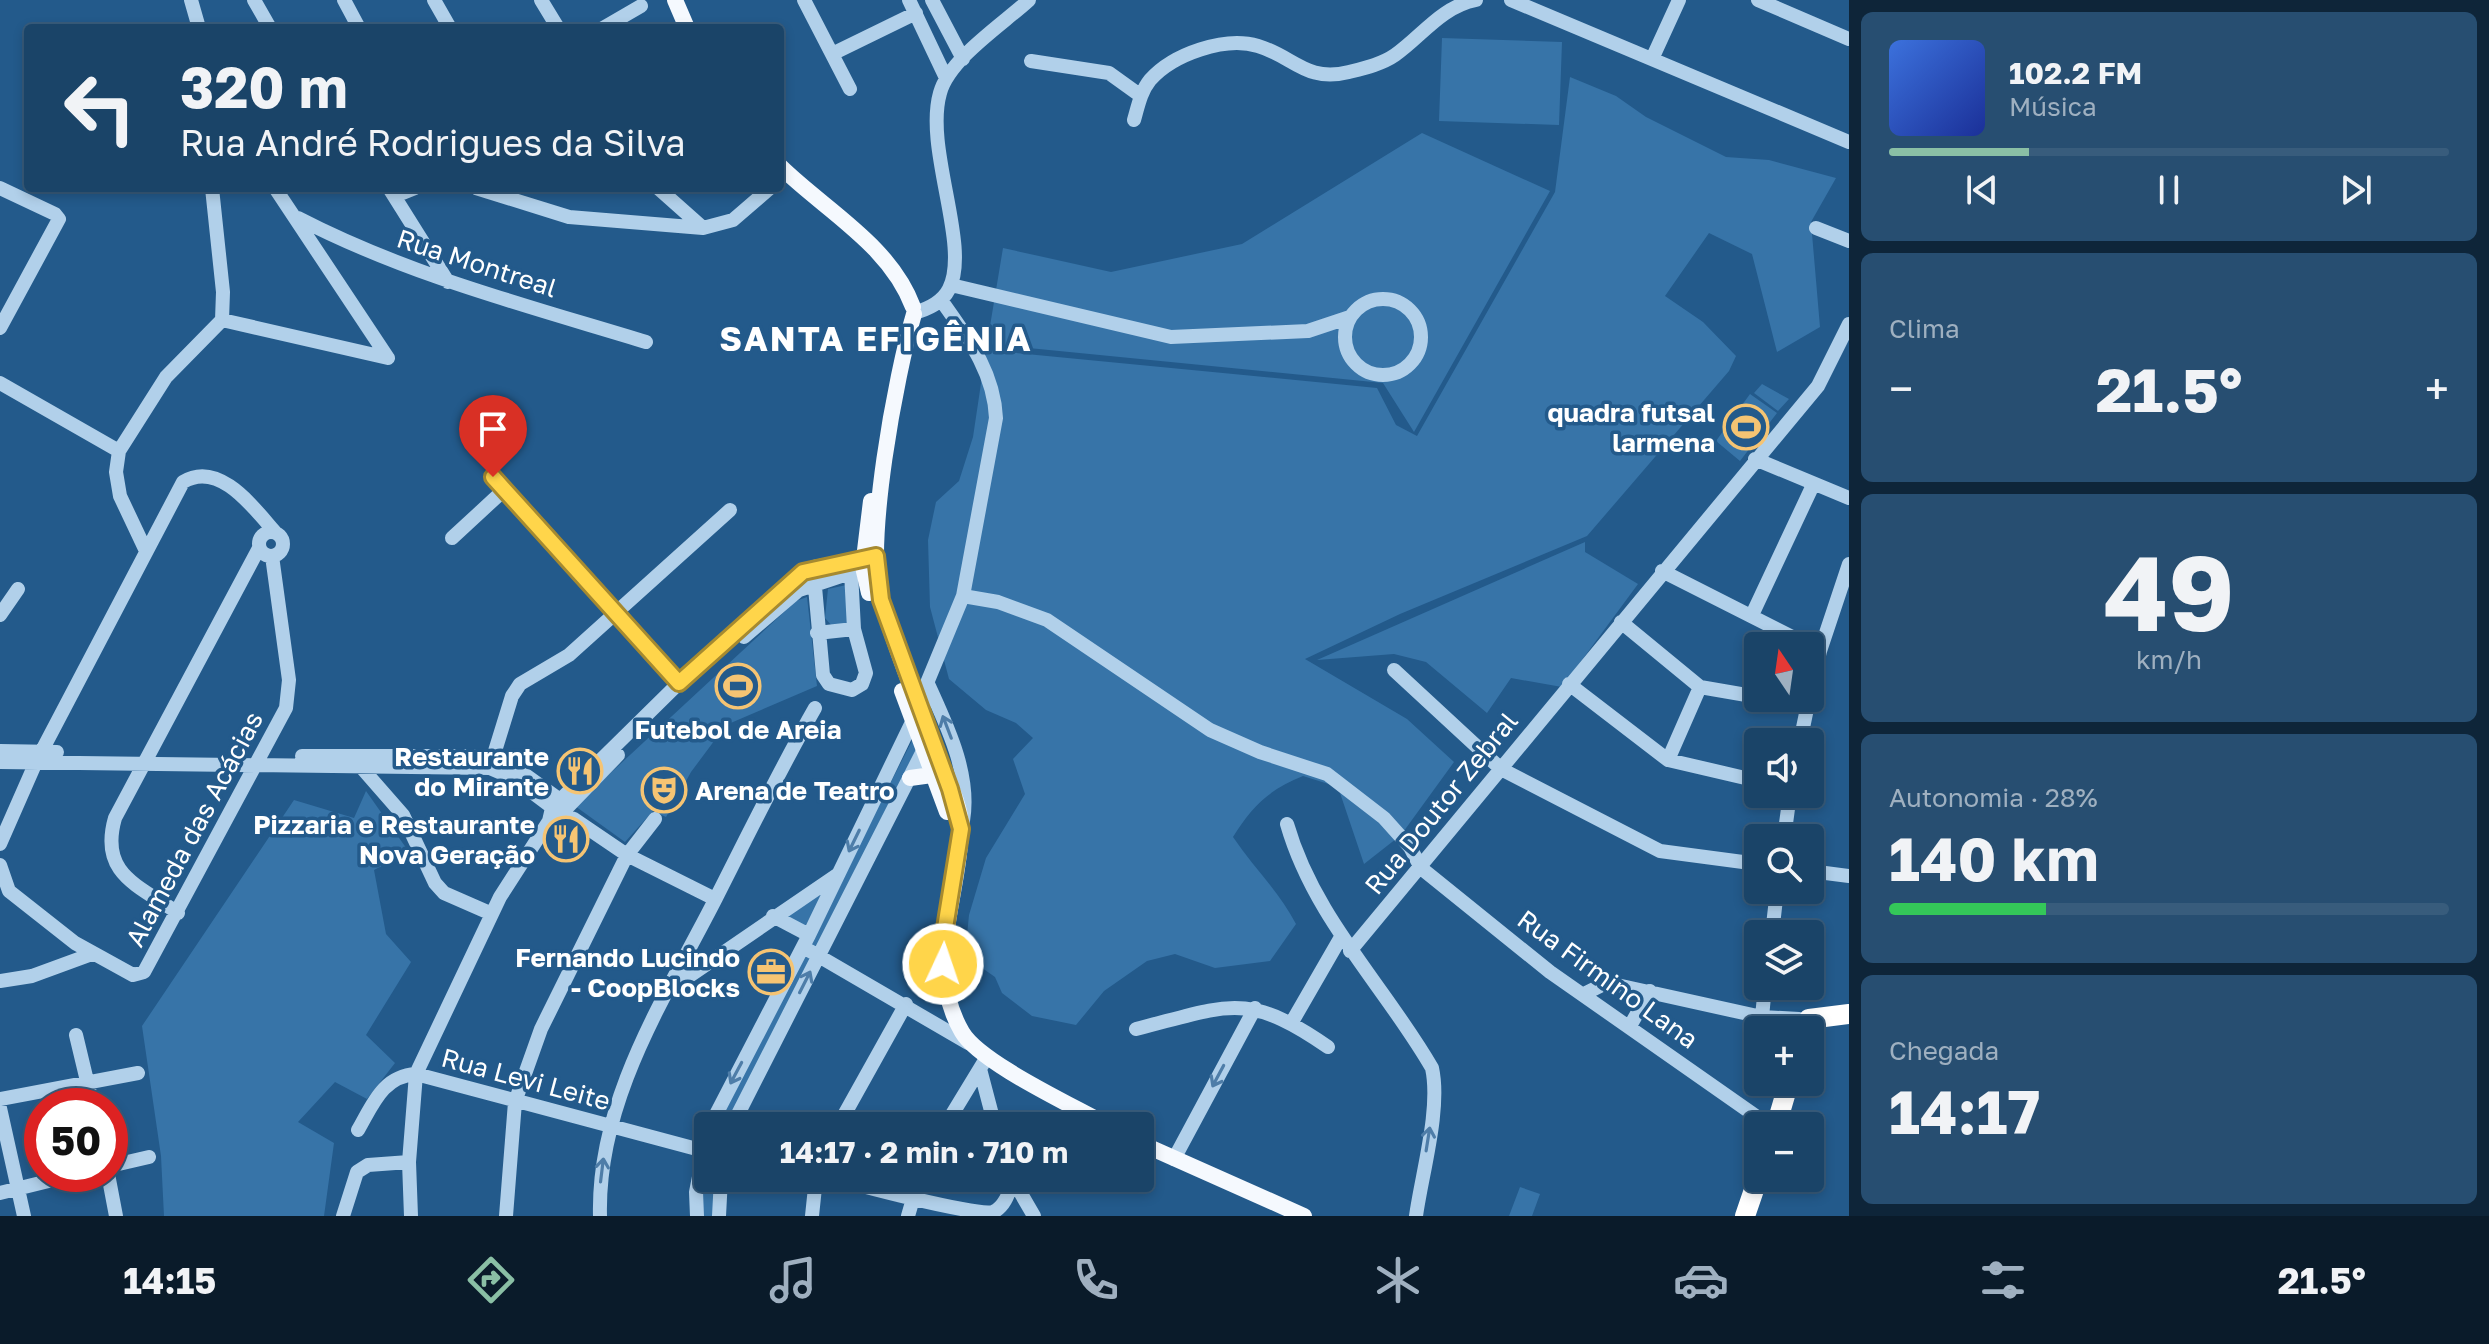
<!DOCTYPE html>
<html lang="pt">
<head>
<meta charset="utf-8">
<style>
	:root { --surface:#1a4468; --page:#274e71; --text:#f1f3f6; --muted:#9fb0c0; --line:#385c7c; --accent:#8abfa5 }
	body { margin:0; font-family:"Golos Text",sans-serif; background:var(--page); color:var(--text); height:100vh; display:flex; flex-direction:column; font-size:30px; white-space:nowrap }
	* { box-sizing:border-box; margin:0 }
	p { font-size:26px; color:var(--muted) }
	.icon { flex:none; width:44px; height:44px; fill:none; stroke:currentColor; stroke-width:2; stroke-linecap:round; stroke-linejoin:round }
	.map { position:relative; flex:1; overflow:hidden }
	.panel { display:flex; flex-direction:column; gap:12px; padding:12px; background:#0e2539; width:640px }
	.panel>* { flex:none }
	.hud { position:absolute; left:24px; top:24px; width:760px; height:168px; border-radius:8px; box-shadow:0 4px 12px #0003,0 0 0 2px var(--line); background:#1a4468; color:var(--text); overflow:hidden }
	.needle { width:52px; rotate:347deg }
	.buttons { position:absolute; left:1744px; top:632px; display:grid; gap:16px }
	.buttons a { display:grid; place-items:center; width:80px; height:80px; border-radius:8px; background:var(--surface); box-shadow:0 4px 12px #0003,0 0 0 2px var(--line); font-size:40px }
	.speed { position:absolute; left:24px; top:1088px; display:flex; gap:16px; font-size:40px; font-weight:700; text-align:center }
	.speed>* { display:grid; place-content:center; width:104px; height:104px; border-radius:50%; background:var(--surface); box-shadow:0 4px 12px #0003,0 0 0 2px var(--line); line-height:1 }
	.speed .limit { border:12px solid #d22; background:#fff; color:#111 }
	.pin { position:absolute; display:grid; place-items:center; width:68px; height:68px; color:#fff; margin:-82px -34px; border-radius:50% 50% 50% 0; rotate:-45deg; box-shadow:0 0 8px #0007 }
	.pin .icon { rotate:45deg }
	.me { position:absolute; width:88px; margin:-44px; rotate:3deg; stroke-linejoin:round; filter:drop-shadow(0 0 6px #0008) }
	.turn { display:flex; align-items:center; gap:28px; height:168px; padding:0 24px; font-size:36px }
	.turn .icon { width:104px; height:104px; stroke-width:2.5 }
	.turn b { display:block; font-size:56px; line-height:68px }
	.big { font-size:60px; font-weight:700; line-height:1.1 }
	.panel .card { flex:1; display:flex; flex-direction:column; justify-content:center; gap:12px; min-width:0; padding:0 28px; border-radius:12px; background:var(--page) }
	.panel .dial { align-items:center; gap:0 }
	.dial b { font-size:104px; line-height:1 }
	.song { display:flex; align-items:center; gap:24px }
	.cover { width:96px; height:96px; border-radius:12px; background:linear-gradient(135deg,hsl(220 70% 55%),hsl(230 70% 35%)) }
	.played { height:8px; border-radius:4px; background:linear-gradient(90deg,var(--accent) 25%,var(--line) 25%) }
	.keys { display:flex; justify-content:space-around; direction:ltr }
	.heat { display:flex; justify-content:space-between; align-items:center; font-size:44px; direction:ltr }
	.charge { height:12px; border-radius:6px; background:linear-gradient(90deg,#34c759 28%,var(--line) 0) }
	.trip { position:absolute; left:694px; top:1112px; width:460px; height:80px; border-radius:8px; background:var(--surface); box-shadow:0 4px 12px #0003,0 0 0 2px var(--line); font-weight:700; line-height:80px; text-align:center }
	.menu { display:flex; height:128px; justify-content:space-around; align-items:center; background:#0a1b2a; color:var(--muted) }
	.menu .icon { width:56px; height:56px }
	.menu .selected { color:var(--accent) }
	.menu b { font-size:36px; color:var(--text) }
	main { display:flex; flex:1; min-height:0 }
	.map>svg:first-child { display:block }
	.green { fill:#3774a8 }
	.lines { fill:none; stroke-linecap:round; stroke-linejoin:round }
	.minor { stroke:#b1d0ea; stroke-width:14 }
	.major { stroke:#f5f9fe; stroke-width:16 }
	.highway { stroke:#fff; stroke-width:20 }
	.oneway { stroke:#4e7da8 }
	.route-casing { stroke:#a68a30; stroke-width:20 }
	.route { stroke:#ffd54a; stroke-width:14 }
	.labels { text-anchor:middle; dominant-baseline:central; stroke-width:7; stroke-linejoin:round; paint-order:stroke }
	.street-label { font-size:26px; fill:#fff; stroke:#235a8b }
	.poi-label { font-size:26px; font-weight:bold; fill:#fff; stroke:#235a8b; text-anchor:end }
	.district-label { font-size:34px; font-weight:bold; letter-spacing:2px; fill:#fff; stroke:#235a8b }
</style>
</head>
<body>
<main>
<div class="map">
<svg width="1849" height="1216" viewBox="0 0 1849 1216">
	<rect width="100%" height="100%" fill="#235a8b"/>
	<!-- green -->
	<path class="green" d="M1442,38L1562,42L1559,125L1439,121Z
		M1570,77L1616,96L1646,117L1726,157L1769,160L1836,178L1811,222L1820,327L1777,352L1752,254L1709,233L1665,296L1703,322L1736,356L1729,371L1587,536L1400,614L1305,659L1407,719L1454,762L1401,835L1364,864L1338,787L1303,776C1270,789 1252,806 1233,837C1253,867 1279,891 1296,924L1270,961L1215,968L1175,954L1147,961L1104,991L1076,1025L1032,1016L1002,993L995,977L965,956L969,915L986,858L1025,794L1013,759L1033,738L1016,723L986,710L949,679L930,607L928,540L936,502L959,481L973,437L986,350L1377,388L1396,425L1417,436L1555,192Z
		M1422,133L1550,191L1414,432L1383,383L987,344L1003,248L1111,272L1242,244Z
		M1762,384L1789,399L1778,411L1754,393Z
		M1750,394L1777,413L1740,461L1716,441Z
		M1585,542V552L1638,584L1562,687L1511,678L1487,713L1426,662L1394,654L1317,660Z
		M851,584L849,623L832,626L825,618L828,589Z
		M807,597L817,686L726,725L691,772L666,817L653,811L625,842L575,806L796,601Z
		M915,735L919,748L819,953L807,946Z
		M366,791L409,852L374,870L386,934L411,962L366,1035L395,1063L367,1099L335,1082L298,1122L334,1143L324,1216H164L161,1156L142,1026L294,800L354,818Z
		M829,884L803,930L783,915Z
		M802,949L814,956L735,1126H715Z
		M708,1155V1178H717L715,1216H700Z
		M1520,1187L1540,1194L1532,1216H1509Z"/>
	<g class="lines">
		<!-- minor -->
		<path class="minor" d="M191,0L199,28
			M254,0L270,28
			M344,0L359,28
			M434,0L450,28
			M541,0L558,28
			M804,0L850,89
			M909,0L946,78
			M932,0L963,59
			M1511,0L1849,142
			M1758,0L1849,39
			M603,28L641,6
			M832,54L916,13
			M1652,59L1679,0
			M1031,61L1109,73L1141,96
			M1134,120C1138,106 1141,91 1150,80C1173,54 1225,36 1258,46C1293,56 1306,83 1349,72C1365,68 1382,64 1395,55C1422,36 1441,7 1476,0
			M0,188L55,214L59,219L0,328
			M275,188L388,358
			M389,188L448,282
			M476,188L569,217L703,228L733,220L770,188
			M658,188L703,228
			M395,196L415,188
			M298,218C408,275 528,306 646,342
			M1816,228L1849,241
			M951,285L1171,337L1308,331L1350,317
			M1345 337a38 38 0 1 1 76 0a38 38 0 1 1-76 0Z
			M914,313C928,309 942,303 949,289C971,246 924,149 940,93C949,59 1003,24 1029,0
			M222,320L388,358
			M0,383L119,451
			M1755,459L1849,498
			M493,477L679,683
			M259 544a12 12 0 1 1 24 0a12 12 0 1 1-24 0Z
			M452,538L504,490
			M146,551L120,496L116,472L119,451L166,377L222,320L223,292L212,188
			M1662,571L1820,651
			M814,576L823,675L829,684L852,690L862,684L866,673L854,629L851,572
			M963,596L998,602L1047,620L1210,730L1260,752L1327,774L1384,818L1410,847L1421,868L1550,972L1770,1126
			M0,615L18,589
			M1752,615L1813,485
			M1621,622L1700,687L1758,697
			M817,633L854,629
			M744,637L799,590L874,565
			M1394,670L1501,769L1660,851L1758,864
			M928,684C947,726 971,774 963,821
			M1569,684L1668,760L1758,781
			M1810,695L1820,651L1849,564
			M1762,698L1808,706
			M922,714L927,683L963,596L996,418C994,371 967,337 941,300
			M1800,742L1809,699
			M0,751L57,752
			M302,756H492L513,766L567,805
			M1668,760L1700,687
			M0,762L490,768L513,778L561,814L574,819L627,855L715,899
			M491,764L512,696L520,684L569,655L730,510
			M361,767L403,815L435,883L444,893L492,914
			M563,812L618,755
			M1287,824C1314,918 1384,985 1432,1068C1441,1109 1422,1173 1416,1216
			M1784,838L1790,794
			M0,844L36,762L183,482C219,460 253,507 275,532
			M0,865L9,891L75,943L133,975L144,972L286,708L289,680L272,556
			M1810,871L1849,876
			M178,913C138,885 99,874 115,818L259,548
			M773,916L809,935
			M1772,934L1777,890
			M810,951L968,1043
			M1350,951L1818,386L1849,324
			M0,981L32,976L92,954
			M666,992L837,875
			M1584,994L1602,985H1617L1762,1017L1799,1019L1806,1026
			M1762,1017L1765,986
			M1292,1022L1341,937
			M1630,1026L1650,991
			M1136,1029C1227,1006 1246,990 1328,1047
			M76,1035L93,1106
			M980,1069L995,1126
			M0,1099L138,1073
			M0,1108L24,1216
			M710,1126L809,935L913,720
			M732,1126L926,745
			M838,1126L906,1004
			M945,1126L987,1057
			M358,1130C373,1104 383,1076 416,1074L708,1152
			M1174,1159L1255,1008
			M110,1166L149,1157
			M108,1174L116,1216
			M832,1178C858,1185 975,1216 993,1212C1005,1207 1009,1192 1013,1181
			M1012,1178L1034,1216
			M0,1193L77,1174
			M343,1216L357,1172L368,1165L409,1162
			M411,1216L409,1162L416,1074L500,897L549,821L552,808L679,683L794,579L814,567L874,556
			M506,1216L515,1102L541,1029L627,855L655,819
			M600,1216C597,1100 665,998 716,898C748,835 779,771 815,708
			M697,1216L696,1192L708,1131
			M719,1216L721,1178
			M812,1216L816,1178
			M908,1216L919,1178"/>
		<!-- major -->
		<path class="major" d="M675,0L687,28
			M780,166C826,211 890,245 913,307
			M914,314C896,374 864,545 881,601C897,653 918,705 937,755C946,777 962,806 961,830C959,898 924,967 962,1032C980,1063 1074,1106 1109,1126
			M869,593L863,567L871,501
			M902,691L947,812
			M910,778L932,775
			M1140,1143L1304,1216"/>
		<!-- highway -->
		<path class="highway" d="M1805,1030L1809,1019L1849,1014
			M1776,1126L1789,1082
			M1745,1216L1758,1178"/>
	</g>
	<!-- one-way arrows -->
	<defs><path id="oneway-shaft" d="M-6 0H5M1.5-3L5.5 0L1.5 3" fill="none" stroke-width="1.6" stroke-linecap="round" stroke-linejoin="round" transform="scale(2)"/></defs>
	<g class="oneway">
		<use href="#oneway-shaft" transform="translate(947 727) rotate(-111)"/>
		<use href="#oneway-shaft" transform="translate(854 841) rotate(116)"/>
		<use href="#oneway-shaft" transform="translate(805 982) rotate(-63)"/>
		<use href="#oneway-shaft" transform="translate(736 1073) rotate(118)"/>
		<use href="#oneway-shaft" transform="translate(1218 1076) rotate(118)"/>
		<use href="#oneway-shaft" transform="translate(1428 1139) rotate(-81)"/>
		<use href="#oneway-shaft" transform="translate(602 1170) rotate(-83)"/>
	</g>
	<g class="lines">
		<!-- route casing -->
		<g class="route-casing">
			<path id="route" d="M493,477L679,683L803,572L876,556L881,600L950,789L961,829L945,928L943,964"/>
		</g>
		<!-- route -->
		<use href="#route" class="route"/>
	</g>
	<!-- icons -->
	<defs>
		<g id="stadium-ring" transform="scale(2.3)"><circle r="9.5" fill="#235a8b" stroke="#f5c473" stroke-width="1.5"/><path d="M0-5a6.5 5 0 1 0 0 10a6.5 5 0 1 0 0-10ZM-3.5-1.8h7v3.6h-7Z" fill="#f5c473"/></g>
		<g id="restaurant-ring" transform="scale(2.3)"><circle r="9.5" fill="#235a8b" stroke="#f5c473" stroke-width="1.5"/><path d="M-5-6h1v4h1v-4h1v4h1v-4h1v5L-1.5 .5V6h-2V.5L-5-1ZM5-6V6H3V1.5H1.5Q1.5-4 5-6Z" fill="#f5c473"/></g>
		<g id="theatre-ring" transform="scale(2.3)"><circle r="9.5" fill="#235a8b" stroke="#f5c473" stroke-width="1.5"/><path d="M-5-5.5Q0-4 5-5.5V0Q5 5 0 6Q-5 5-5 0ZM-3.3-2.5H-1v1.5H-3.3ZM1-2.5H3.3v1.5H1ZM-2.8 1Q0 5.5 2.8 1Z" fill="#f5c473"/></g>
		<g id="office-ring" transform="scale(2.3)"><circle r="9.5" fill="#235a8b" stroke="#f5c473" stroke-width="1.5"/><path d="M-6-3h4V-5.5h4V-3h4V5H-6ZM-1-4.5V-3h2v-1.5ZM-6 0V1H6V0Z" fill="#f5c473"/></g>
	</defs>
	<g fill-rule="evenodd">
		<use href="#stadium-ring" x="1746" y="427"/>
		<use href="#stadium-ring" x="738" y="686"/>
		<use href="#restaurant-ring" x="580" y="771"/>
		<use href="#theatre-ring" x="664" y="790"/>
		<use href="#restaurant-ring" x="566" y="839"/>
		<use href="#office-ring" x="771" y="972"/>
	</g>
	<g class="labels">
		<!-- street labels -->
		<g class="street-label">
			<text transform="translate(477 263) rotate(18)">Rua Montreal</text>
			<text transform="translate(1441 803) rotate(-51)">Rua Doutor Zebral</text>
			<text transform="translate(194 829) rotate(-62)">Alameda das Acácias</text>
			<text transform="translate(1608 979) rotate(36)">Rua Firmino Lana</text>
			<text transform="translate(526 1079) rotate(15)">Rua Levi Leite</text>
		</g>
		<!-- poi labels -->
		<g class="poi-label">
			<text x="1715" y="412">quadra futsal<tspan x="1715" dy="30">larmena</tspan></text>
			<text x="738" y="729" text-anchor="middle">Futebol de Areia</text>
			<text x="549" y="756">Restaurante<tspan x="549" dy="30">do Mirante</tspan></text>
			<text x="695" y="790" text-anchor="start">Arena de Teatro</text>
			<text x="535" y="824">Pizzaria e Restaurante<tspan x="535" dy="30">Nova Geração</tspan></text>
			<text x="740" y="957">Fernando Lucindo<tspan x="740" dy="30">- CoopBlocks</tspan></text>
		</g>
		<!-- district labels -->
		<g class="district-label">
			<text x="876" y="338">SANTA EFIGÊNIA</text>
		</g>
	</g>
</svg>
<div class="buttons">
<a><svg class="needle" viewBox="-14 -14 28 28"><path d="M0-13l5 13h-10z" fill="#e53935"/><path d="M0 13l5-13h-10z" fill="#9fb0c0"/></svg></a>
<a><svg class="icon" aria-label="sound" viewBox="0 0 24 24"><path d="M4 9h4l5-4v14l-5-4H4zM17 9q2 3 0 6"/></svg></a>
<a><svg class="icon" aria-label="search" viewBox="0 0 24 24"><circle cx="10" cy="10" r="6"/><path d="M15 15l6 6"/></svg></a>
<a><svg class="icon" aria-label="layers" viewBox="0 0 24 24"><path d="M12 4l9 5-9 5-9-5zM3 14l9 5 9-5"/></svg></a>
<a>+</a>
<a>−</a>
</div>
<div class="speed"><div class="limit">50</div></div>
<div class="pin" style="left:493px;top:477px;background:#d93025"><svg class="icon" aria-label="arrive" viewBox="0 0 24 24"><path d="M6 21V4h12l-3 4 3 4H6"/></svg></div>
<svg class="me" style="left:943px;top:964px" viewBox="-20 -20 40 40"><circle r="17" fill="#ffd54a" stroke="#fff" stroke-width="3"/><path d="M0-11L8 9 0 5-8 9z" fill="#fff"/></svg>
<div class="trip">14:17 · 2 min · 710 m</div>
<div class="hud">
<div class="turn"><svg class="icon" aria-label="left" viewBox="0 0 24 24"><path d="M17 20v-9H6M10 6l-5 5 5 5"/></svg><div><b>320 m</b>Rua André Rodrigues da Silva</div></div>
</div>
</div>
<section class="panel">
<div class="card">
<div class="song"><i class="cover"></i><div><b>102.2 FM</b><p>Música</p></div></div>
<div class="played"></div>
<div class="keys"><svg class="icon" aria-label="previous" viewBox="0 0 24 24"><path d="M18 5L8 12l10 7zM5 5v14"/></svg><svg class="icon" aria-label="pause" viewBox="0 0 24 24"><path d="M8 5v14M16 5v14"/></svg><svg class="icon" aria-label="next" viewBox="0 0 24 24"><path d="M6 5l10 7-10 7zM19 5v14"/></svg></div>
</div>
<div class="card"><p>Clima</p>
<div class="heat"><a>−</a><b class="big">21.5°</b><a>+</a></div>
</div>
<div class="card dial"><b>49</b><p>km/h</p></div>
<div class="card"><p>Autonomia · 28%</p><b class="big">140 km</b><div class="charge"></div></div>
<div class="card"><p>Chegada</p><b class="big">14:17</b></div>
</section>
</main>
<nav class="menu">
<b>14:15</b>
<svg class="icon selected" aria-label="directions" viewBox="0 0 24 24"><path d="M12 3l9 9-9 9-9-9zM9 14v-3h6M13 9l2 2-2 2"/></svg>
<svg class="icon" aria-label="music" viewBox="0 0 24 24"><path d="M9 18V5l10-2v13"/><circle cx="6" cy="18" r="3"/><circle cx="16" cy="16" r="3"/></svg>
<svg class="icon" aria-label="phone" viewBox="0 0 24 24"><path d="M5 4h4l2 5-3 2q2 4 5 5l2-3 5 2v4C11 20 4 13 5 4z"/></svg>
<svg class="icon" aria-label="climate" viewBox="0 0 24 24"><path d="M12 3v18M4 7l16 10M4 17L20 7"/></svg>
<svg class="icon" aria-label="car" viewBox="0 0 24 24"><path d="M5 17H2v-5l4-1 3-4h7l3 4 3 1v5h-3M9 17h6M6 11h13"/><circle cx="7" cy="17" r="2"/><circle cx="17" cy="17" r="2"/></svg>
<svg class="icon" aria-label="filters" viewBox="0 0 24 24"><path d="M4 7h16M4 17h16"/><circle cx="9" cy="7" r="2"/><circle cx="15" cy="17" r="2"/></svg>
<b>21.5°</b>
</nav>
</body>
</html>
